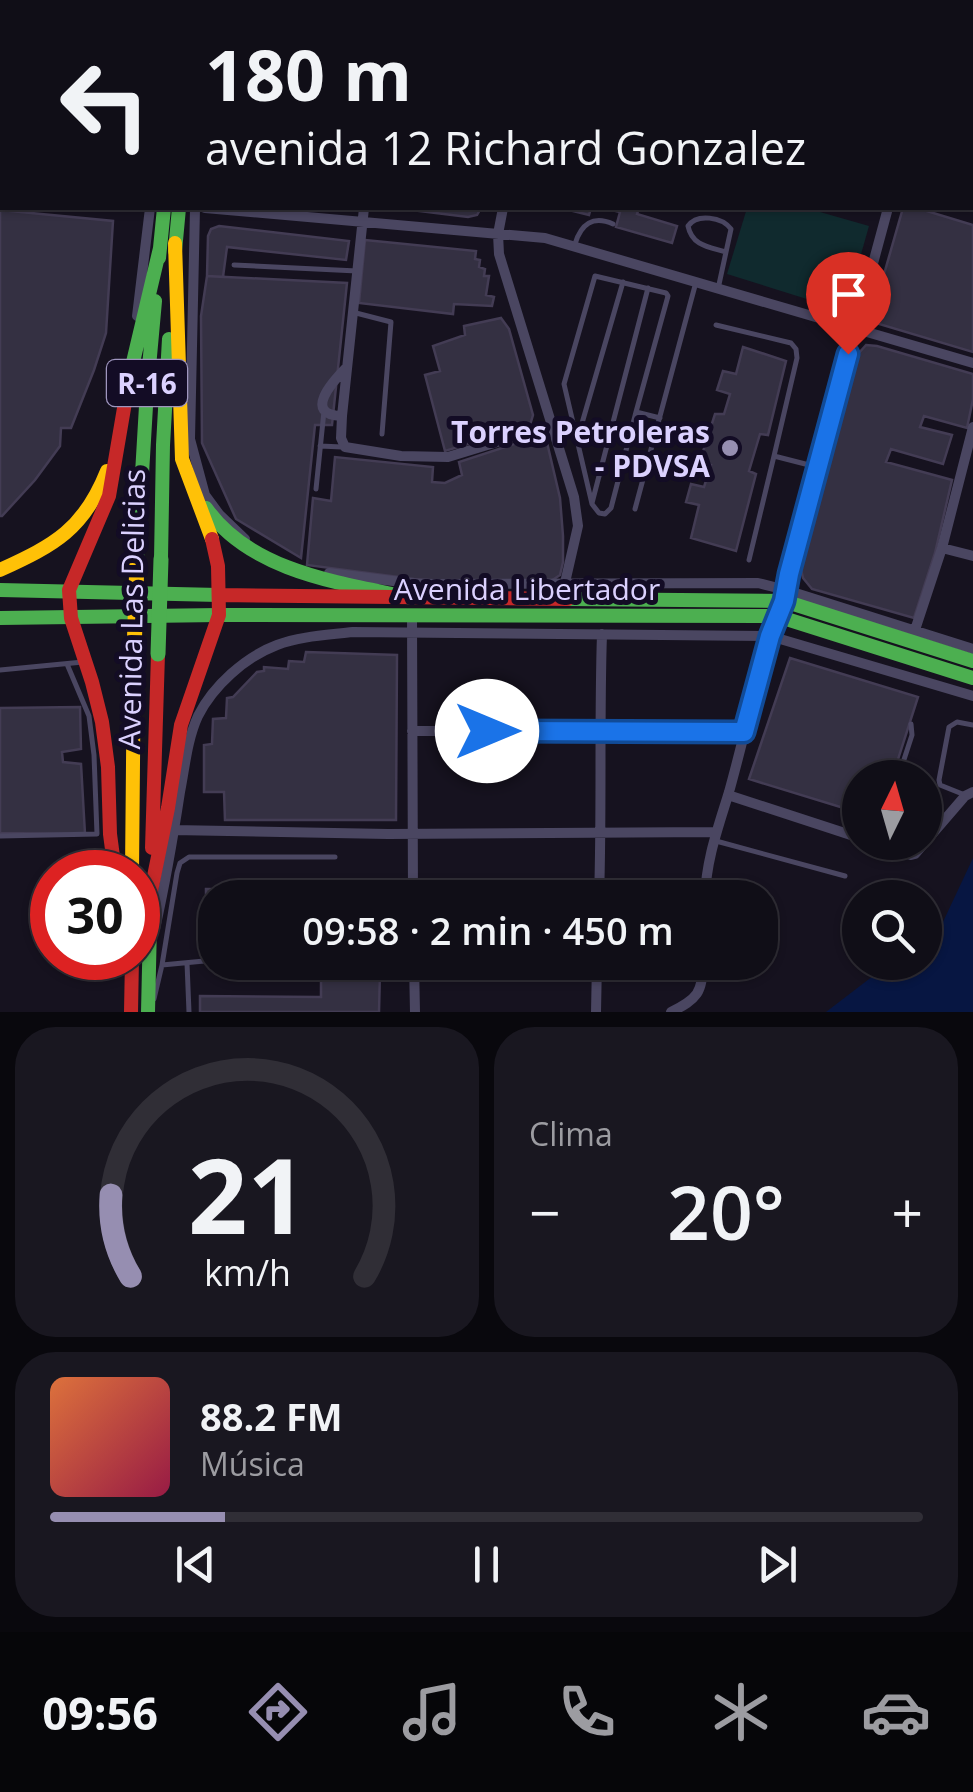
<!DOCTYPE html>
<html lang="es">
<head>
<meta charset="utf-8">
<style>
	:root { --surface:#100e17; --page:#191720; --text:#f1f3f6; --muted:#9c9ca1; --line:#302e36; --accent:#968eb1 }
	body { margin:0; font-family:"Open Sans",sans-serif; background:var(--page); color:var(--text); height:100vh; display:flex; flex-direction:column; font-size:38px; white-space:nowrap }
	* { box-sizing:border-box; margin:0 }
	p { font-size:32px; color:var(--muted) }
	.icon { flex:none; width:55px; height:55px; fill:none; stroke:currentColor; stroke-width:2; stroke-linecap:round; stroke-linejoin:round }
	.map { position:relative; height:1012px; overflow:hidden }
	.side { display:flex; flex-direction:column; gap:15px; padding:15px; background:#09080d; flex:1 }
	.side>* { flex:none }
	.banner { position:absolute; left:0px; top:0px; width:975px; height:210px; box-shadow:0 2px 8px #0004,0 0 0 2px var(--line); background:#100e17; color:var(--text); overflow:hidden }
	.needle { width:65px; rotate:5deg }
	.buttons { position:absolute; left:842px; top:760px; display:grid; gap:20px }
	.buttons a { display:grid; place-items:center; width:100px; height:100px; border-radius:50%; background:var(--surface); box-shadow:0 2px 8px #0004,0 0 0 2px var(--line); font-size:50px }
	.speed { position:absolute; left:30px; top:850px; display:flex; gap:20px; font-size:50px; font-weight:700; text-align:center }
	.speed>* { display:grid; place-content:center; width:130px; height:130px; border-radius:50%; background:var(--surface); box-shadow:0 2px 8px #0004,0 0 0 2px var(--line); line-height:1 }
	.speed .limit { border:15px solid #d22; background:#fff; color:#111 }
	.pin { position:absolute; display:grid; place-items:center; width:85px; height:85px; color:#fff; margin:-102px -42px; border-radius:50% 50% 50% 0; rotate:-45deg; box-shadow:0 0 10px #0007 }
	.pin .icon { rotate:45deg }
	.me { position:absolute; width:110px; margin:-55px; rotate:90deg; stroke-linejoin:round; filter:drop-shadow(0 0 8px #0008) }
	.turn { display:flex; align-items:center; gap:35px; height:210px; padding:0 40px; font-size:45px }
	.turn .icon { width:130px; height:130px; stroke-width:2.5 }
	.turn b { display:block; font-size:70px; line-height:85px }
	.big { font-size:75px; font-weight:600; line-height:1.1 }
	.side .tile { flex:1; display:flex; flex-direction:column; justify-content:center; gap:15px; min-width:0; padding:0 35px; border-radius:40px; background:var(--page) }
	.side .dial { align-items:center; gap:0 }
	.dial svg { height:260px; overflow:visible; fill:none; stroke:var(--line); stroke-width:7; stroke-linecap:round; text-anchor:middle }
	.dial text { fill:var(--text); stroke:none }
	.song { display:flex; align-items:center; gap:30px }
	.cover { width:120px; height:120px; border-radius:15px; background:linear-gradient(135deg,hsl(20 70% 55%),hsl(340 70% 35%)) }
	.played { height:10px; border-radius:5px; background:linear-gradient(90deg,var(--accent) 20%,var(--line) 20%) }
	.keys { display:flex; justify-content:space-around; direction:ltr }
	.heat { display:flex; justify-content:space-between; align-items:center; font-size:55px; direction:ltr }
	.side .tiles { flex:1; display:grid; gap:15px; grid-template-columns:1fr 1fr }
	.tile:last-child { grid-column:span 2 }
	.trip { position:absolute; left:198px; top:880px; width:580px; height:100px; border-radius:40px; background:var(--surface); box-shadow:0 2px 8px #0004,0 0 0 2px var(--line); font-weight:600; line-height:100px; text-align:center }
	.menu { display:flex; height:160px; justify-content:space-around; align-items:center; background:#060609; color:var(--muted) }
	.menu .icon { width:70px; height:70px }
	.menu .current { color:var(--accent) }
	.menu b { font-size:45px; color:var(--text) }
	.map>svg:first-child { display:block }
	.green { fill:#102a2e }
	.water { fill:#071642 }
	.building { fill:#343042; stroke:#433c54; stroke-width:2.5 }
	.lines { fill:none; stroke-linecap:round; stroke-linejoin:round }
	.lane { stroke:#4a4661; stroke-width:5 }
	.street { stroke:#4a4661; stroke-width:10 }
	.fast { stroke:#4caf50; stroke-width:14 }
	.slow { stroke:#ffc107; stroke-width:14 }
	.jam { stroke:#c62828; stroke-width:14 }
	.fast-bridge { stroke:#4caf50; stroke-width:15 }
	.slow-bridge { stroke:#ffc107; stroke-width:15 }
	.route-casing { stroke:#114b97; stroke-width:25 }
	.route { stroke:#1a73e8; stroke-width:18 }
	.poi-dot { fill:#968eb1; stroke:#130c25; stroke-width:4 }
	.labels { text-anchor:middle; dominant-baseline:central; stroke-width:10; stroke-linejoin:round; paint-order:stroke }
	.shield { fill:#130c25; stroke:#9f96be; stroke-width:2.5 }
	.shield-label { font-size:28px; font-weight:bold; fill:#dbd1ff }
	.poi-label { font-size:30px; font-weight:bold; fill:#dbd1ff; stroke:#130c25; text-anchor:end }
	.street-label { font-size:30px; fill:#dbd1ff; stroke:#130c25 }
</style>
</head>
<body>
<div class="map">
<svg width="973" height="1012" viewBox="0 0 973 1012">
	<rect width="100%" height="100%" fill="#16121f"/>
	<!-- green -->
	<path class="green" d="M747,208H806L869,226L845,311L727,274Z"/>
	<!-- water -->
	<path class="water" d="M973,858V1012H826L890,963L925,962V937L942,924Z"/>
	<!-- building -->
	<path class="building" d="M427,0H498V2H427Z
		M806,0H940L939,2H805Z
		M395,208H481L477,215L468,217Z
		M561,208H591L589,215Z
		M603,208H639L637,214L677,226L672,243L616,227L620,212Z
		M903,208H917L973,225V352L879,324L872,316Z
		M0,210L113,221L106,333L94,370L71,428H61L60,446L35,480L2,516H0Z
		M219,226L349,241L346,260L227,247L223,277L207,276L208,236L211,229Z
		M365,240L476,251L475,259L480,260L479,267L485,269L484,276H489L486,295L494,297L492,306L454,304L453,314L359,303Z
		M207,276L347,283L332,425H315L301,558L236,519L202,443L201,316Z
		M501,318L509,329L533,415L530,425L445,451L425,375L440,371L433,346L465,335L464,326Z
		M866,345L877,346L973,374V399L967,428L924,416L920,427L952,435L943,464L891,449L886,462L952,480L935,553L914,618L812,589L803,578L800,565L858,354Z
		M743,347L786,361L768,435L760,434L749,471L756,474L736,551L691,538L699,505L686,502L691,484L704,487L711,465L700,461L715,414H724L730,394L717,390L723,371L736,374Z
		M545,434L560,498L563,536V562L560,575L548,583L497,584L414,579L307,565L313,498L331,501L335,457L433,467L432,482L445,483L462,475L459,462Z
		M306,652L397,655L396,820H225L224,792H204V745L212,744L213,719L226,718L227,698L233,697L257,672L264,671V667L288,669L289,661L304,662Z
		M790,658L918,697L892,778H860V813L749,779Z
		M80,707L81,749L62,752L63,762L81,764L85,834L0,833V708Z
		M206,889L317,890V898H215V945H206Z
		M321,970L380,971L379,1012H200V996L321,997Z"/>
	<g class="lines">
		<!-- lane -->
		<path class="lane" d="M326,0L333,2
			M626,0L636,2
			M293,2L294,0
			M511,2V0
			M582,2L583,0
			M681,2L682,0
			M972,14H973
			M575,244C581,224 593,215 613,224
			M234,265L357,271
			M718,289L731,229C722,217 697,213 688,226C692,246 709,247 726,252
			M356,313L391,322L382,434
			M716,325L791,343L796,349L797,358L774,456L817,467
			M636,412L611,508L605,514L599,513L592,504L564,384L595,276L666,293L668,296L636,412L660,418
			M578,437L623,282
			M320,446L342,447
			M316,489L324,411
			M592,503L648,288
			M635,509L696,282
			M749,560L774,456
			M67,664L89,716L94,755L97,834
			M0,670L83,662
			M898,778L912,735L911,724
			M965,795L940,785L939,780L949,727L957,722L973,725
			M0,836L97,834
			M716,841L845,876
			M187,963L189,1012
			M162,965L177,873L180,863L189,857H335
			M154,999L162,965L215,960"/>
		<!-- street -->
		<path class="street" d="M727,0L735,2
			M12,2V0
			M171,2L172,0
			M213,2V0
			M384,2L385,0
			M543,2V0
			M787,2L788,0
			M959,2L960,0
			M0,70H2
			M972,77H973
			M0,114L2,91
			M0,187H2
			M972,207H973
			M195,208L190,439L205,495L219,514L245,539
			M205,208L545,238L973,363
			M364,208L342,416L341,438L345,447L401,456L448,457L552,425
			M503,208L498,234L499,254L574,497L578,526L564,587
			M137,316L150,208
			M342,416C302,415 333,381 347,367
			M942,548L973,556
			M329,573L417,584L758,583L786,590L973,649
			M412,615L413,898
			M913,636L942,548L973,427
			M412,731H744
			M728,795L860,838
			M173,830L388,834L715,832
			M872,842L911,855L915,854L965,796L973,792
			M599,898C602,810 599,722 602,634
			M705,898C706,860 718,828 729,792C743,742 754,691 768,641C775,618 785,598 789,574L888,208
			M155,929C165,884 173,838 180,792C185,767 187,740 198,716C213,686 245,657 277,645C300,636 329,635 353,632L770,636L973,696
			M414,962L415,1012
			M596,1012L597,962
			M671,1012C697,999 703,993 703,962"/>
		<!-- fast -->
		<path class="fast" d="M184,0V2
			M201,0V2
			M175,251L179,208
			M159,258L164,208
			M129,379L160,248
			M206,508C251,572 340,583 412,598
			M137,559L147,389L155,301
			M161,559L163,445L169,339
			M0,590L219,595
			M568,599L784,601L973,661
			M219,615L777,616L973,678
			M0,618L219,615
			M148,1012L151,881"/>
		<!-- slow -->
		<path class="slow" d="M175,243L182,459L212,539
			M0,570C55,545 84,529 107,471
			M132,872L134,654"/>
		<!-- jam -->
		<path class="jam" d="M219,595L568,599
			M152,848L158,654
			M115,872L110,834L108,767L102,722L92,682L71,618L69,590L109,496L129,379
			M151,891L168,808L181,725L219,615L218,566L212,539
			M131,1012L132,958"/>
		<!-- fast-bridge -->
		<path class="fast-bridge" d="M158,654L161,559"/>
		<!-- slow-bridge -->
		<path class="slow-bridge" d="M134,654L137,559"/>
	</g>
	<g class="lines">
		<!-- route casing -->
		<g class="route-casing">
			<path id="route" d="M487,731L744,732L770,636L784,601L789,574L848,354"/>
		</g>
		<!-- route -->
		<use href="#route" class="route"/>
	</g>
	<!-- markers -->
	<circle class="poi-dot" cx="730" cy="448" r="10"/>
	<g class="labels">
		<!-- shield labels -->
		<rect class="shield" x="107" y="360" width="80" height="46" rx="8"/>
		<g class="shield-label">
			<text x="147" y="383">R-16</text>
		</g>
		<!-- poi labels -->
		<g class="poi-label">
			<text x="710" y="431">Torres Petroleras<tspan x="710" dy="34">- PDVSA</tspan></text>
		</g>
		<!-- street labels -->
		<g class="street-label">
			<text x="527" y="588">Avenida Libertador</text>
			<text transform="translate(131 609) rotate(-89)">Avenida Las Delicias</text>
		</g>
	</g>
</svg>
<div class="buttons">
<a><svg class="needle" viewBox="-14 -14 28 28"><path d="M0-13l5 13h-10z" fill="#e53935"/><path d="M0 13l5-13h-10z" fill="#9c9ca1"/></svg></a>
<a><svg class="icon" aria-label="search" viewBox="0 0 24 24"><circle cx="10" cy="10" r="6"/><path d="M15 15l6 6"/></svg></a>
</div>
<div class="speed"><div class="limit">30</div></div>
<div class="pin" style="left:848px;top:354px;background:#d93025"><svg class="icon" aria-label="arrive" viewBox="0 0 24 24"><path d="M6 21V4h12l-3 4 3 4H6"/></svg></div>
<svg class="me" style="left:487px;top:731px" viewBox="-20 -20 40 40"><circle r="19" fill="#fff"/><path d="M0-13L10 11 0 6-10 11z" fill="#1a73e8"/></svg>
<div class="trip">09:58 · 2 min · 450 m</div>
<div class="banner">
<div class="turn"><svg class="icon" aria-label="left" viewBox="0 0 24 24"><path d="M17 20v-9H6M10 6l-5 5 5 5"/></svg><div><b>180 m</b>avenida 12 Richard Gonzalez</div></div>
</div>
</div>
<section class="side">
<div class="tiles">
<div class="tile dial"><svg viewBox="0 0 100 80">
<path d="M14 69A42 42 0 1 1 86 69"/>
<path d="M14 69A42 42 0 0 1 8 44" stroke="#968eb1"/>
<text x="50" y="56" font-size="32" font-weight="700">21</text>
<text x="50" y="72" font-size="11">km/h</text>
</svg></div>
<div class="tile"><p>Clima</p>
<div class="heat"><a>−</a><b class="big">20°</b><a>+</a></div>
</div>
<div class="tile">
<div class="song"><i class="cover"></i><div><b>88.2 FM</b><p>Música</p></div></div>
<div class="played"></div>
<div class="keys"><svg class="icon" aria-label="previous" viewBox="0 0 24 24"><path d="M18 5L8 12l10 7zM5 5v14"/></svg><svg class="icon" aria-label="pause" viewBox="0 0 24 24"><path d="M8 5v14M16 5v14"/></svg><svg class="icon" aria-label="next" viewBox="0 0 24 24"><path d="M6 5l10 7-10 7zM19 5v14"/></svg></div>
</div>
</div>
</section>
<nav class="menu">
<b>09:56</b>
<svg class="icon current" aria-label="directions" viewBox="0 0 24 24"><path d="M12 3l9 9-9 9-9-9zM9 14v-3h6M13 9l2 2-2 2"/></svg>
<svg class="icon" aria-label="music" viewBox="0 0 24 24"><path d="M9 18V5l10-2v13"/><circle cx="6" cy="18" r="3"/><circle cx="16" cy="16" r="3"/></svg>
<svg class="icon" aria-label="phone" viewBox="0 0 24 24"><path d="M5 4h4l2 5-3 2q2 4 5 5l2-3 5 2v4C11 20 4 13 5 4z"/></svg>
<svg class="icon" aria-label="climate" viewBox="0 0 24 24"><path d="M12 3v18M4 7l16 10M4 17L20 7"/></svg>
<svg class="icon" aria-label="car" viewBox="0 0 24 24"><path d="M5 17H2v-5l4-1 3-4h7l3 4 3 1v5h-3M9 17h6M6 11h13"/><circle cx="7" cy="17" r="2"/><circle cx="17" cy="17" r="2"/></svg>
</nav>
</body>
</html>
